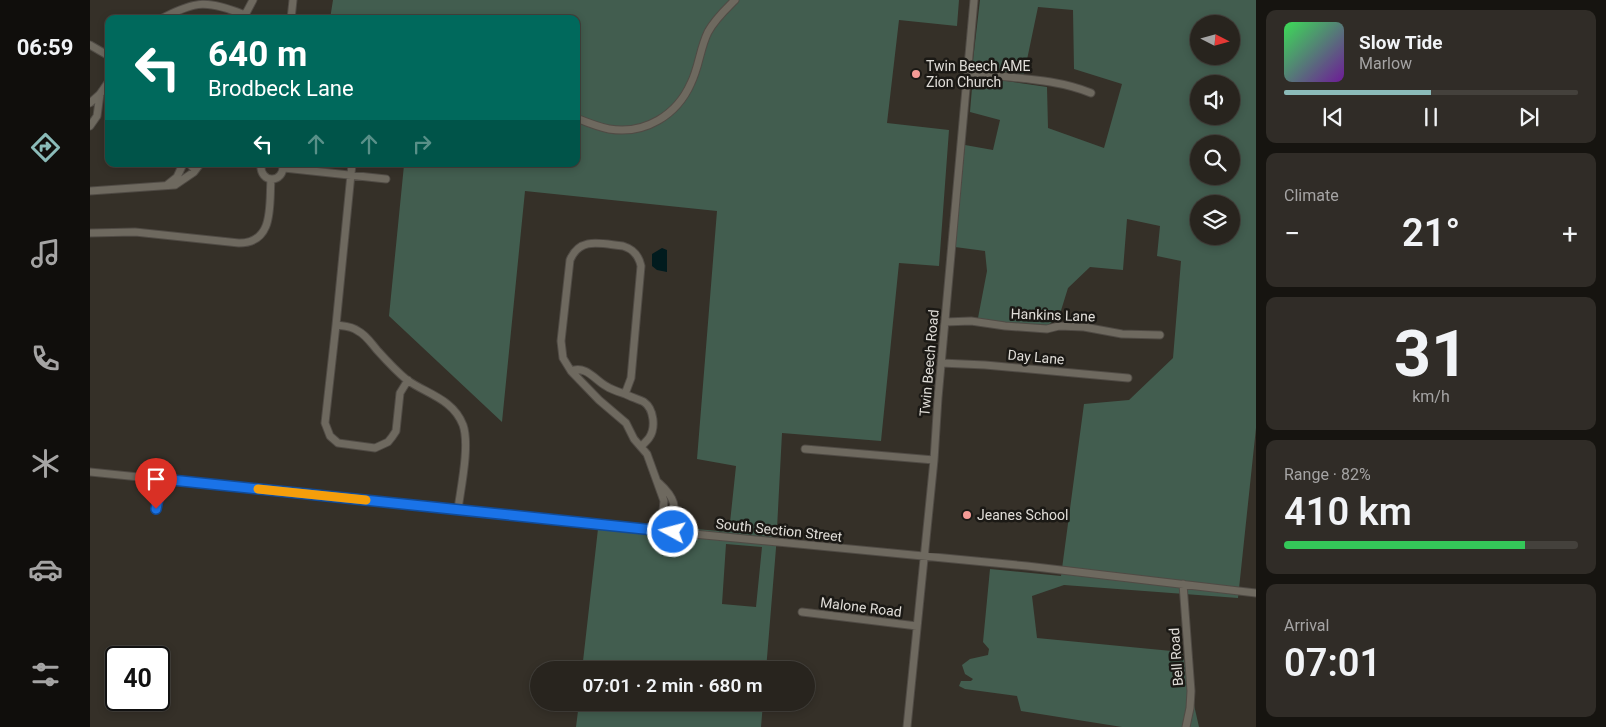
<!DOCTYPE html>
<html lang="en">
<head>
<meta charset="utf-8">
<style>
	:root { --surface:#28241e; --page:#302c27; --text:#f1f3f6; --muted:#a5a4a4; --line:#44413c; --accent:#8bbbb9 }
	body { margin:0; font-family:Roboto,sans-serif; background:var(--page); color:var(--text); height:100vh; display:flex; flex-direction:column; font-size:19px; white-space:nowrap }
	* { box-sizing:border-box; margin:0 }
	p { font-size:16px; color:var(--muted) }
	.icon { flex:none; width:28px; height:28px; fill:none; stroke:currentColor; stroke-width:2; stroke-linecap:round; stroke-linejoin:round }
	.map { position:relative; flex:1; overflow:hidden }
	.drawer { display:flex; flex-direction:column; gap:10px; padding:10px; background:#161410; width:350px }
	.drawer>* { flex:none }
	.banner { position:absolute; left:15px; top:15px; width:475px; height:152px; border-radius:10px; box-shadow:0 2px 8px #0003,0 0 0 1px var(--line); background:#00695c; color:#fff; overflow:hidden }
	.needle { width:32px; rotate:96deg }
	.fabs { position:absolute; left:1100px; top:15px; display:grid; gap:10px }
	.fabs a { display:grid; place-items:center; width:50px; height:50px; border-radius:50%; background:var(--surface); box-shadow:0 2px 8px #0003,0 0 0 1px var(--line); font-size:25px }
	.speed { position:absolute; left:15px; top:646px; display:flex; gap:10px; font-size:25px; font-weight:700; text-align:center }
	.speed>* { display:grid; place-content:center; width:65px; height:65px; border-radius:50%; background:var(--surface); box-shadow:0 2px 8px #0003,0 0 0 1px var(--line); line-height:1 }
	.speed .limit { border:2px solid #111; border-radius:8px; background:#fff; color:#111 }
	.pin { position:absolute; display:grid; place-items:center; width:42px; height:42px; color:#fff; margin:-51px -21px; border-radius:50% 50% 50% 0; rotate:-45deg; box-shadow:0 0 5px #0007 }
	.pin .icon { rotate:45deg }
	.me { position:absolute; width:55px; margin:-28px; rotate:277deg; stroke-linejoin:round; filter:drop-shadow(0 0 4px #0008) }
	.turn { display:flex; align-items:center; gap:18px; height:105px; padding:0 20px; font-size:22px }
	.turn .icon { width:65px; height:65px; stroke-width:2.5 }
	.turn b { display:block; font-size:35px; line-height:42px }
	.lanes { display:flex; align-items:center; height:48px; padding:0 20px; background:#0003; justify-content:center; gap:25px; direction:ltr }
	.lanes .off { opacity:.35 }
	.big { font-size:38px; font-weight:600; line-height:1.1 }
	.drawer .card { flex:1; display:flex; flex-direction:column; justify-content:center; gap:8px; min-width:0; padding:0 18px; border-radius:10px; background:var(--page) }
	.drawer .dial { align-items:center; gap:0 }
	.dial b { font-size:65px; line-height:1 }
	.song { display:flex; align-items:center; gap:15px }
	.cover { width:60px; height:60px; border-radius:8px; background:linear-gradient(135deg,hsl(130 70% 55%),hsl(280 70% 35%)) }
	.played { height:5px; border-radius:2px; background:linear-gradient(90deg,var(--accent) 50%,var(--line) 50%) }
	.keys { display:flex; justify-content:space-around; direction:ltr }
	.heat { display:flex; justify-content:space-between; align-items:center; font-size:28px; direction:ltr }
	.charge { height:8px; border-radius:4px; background:linear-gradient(90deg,#34c759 82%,var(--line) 0) }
	.trip { position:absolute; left:440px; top:661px; width:285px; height:50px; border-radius:25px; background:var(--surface); box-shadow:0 2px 8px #0003,0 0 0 1px var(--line); font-weight:600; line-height:50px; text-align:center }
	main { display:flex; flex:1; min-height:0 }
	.tab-bar { display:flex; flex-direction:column; width:90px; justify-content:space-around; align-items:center; background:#100e0c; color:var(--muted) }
	.tab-bar .icon { width:35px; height:35px }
	.tab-bar .current { color:var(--accent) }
	.tab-bar b { font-size:22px; color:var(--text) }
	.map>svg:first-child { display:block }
	.green { fill:#425d4f; fill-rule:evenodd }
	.water { fill:#011b1e }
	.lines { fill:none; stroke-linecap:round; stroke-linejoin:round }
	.minor-casing { stroke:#504b45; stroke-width:9 }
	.minor { stroke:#6e695f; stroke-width:7 }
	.route-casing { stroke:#114b97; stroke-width:12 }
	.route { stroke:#1a73e8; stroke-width:9 }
	.slow { stroke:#f59e0b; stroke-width:9 }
	.poi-dot { fill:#f59b96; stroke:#1b1915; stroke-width:2 }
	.labels { text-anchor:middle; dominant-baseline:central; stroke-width:5; stroke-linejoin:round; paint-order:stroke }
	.poi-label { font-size:14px; fill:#e0ddd8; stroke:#1b1915; text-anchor:start }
	.street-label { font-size:14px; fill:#e0ddd8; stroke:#1b1915 }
</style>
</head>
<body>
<main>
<nav class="tab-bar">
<b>06:59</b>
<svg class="icon current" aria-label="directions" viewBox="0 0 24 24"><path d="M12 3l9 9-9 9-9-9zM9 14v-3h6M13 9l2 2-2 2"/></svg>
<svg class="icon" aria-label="music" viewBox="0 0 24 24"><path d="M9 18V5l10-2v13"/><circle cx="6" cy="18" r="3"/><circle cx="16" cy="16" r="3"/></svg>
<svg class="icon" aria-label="phone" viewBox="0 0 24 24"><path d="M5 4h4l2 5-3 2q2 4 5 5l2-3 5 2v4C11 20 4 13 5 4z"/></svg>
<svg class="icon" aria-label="climate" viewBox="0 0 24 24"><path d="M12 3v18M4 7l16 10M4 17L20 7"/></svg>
<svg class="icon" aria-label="car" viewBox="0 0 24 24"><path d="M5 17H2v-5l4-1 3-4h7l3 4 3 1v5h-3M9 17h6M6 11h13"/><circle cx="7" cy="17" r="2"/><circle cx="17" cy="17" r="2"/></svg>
<svg class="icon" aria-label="filters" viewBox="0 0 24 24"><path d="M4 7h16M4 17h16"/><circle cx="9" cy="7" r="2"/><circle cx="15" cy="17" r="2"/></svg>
</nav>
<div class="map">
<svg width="1166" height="727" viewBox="0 0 1166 727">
	<rect width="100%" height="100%" fill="#353028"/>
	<!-- green -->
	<path class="green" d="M243,0H869L867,26L809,20L797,123L859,130L849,266L809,263L791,441L692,433L686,548L676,670H492L509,520L639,532L646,466L607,459L627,211L435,191L412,422L299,316L314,165L303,164H486V19H240ZM636,544L672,547L666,607L632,604Z
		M890,0H1166V428L1148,598L974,585L942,596L947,638L1092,652L1109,727H1032L931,711L927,696L875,689L869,686L871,681H881L883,679L875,674L872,665L880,659L898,655L899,649L893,642L900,569L971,576L994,404L1039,400L1083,358L1091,261L1067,256L1070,226L1037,219L1033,270L1000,267L978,288L969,317L958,325L915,323L888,318L897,271L895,251L865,247L875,145L903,150L910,120L880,112L883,76L957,87L958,128L1014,148L1032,84L984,69L983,10L948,7L934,74L882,69ZM1109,24H1141V56H1109ZM1109,84H1141V116H1109ZM1109,144H1141V176H1109ZM1109,204H1141V236H1109Z
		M489,703V702L673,703L671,727H486Z"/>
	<!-- water -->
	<path class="water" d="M572,248L577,250V272L567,270L562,266V254Z"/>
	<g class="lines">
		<!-- minor casing -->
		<g class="minor-casing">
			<path id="minor" d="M154,17L163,0
				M71,19C106,0 118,0 155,15
				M201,19L203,0
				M0,45L19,56
				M877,72C918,79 962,77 1001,93
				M0,103L10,94L19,81
				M486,118C496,122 508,127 519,129C555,135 587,115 601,83C609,67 610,48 618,32C625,19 635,10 645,0
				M0,126L7,116L10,94
				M100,164L105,170
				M171,164C169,184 195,184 193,164
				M194,168L296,179
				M77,185L87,177L93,164
				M0,191L85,185L104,172L110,164
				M0,233L45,232L149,243C185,243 179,204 181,179
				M855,322L881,321L915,326L957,329L969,326L994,327L1032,334L1070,335
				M246,325L262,164
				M851,363L895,365L1038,378
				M481,371C496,365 505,380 516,386C522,390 529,392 535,394L541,378L551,266C549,256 543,249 533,246C512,244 490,236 480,260L471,341L473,358L481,371L509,400L536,423L544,439L557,454L574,501L571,530
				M318,380L310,393L306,431L302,437L298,442L285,448L248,443L240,436L235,423L246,325C253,326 262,326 268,331C276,335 281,343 287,350C296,360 306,371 317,380C337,394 363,399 373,425C380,445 371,487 368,509
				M535,394C541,397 548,399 554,402C564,409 566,428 559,438C557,441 553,444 551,447
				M715,449L844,460
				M0,472L583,532L937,566L1166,593
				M569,483C588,500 585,508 583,532
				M66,509L72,479
				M1093,584L1101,691L1100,708L1096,727
				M712,612L827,626
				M817,727L844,460L848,398L884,0"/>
		</g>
		<!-- minor -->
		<use href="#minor" class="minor"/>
	</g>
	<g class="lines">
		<!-- route casing -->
		<g class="route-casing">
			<path id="route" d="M66,509L72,479L583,532"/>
		</g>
		<!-- route -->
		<use href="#route" class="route"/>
		<!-- slow -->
		<path class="slow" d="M168,489L276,500"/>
	</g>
	<!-- markers -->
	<g class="poi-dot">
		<circle cx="826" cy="74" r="5"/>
		<circle cx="877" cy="515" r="5"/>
	</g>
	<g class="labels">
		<!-- poi labels -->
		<g class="poi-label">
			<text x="836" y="66">Twin Beech AME<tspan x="836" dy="16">Zion Church</tspan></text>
			<text x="887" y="515">Jeanes School</text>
		</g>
		<!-- street labels -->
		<g class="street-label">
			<text transform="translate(963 315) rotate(2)">Hankins Lane</text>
			<text transform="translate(946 357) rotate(5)">Day Lane</text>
			<text transform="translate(839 363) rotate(-85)">Twin Beech Road</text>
			<text transform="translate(689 530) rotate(6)">South Section Street</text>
			<text transform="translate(771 607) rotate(7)">Malone Road</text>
			<text transform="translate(1086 657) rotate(-94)">Bell Road</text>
		</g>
	</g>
</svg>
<div class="fabs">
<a><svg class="needle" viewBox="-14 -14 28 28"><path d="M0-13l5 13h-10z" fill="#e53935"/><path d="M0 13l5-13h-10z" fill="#a5a4a4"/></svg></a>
<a><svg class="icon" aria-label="sound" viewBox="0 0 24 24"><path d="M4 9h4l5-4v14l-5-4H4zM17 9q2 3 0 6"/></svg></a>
<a><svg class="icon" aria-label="search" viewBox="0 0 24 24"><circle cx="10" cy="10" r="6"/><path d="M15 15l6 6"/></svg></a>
<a><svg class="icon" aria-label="layers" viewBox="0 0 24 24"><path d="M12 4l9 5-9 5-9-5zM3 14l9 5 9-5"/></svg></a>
</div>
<div class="speed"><div class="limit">40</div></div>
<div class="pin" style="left:66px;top:509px;background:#d93025"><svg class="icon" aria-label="arrive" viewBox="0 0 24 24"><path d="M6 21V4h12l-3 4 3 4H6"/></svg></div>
<svg class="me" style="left:583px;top:532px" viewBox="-20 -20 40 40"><circle r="17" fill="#1a73e8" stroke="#fff" stroke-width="3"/><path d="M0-11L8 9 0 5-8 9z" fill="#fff"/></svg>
<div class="trip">07:01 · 2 min · 680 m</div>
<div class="banner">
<div class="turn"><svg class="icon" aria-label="left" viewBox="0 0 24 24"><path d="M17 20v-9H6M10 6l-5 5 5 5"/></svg><div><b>640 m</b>Brodbeck Lane</div></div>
<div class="lanes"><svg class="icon" aria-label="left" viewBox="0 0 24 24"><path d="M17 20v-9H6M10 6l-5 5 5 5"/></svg><svg class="icon off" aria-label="ahead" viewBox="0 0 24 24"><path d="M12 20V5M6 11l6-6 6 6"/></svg><svg class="icon off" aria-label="ahead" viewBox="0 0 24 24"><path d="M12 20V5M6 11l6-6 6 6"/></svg><svg class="icon off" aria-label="right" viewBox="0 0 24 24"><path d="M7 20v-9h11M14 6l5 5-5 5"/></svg></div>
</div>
</div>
<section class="drawer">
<div class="card">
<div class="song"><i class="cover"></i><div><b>Slow Tide</b><p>Marlow</p></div></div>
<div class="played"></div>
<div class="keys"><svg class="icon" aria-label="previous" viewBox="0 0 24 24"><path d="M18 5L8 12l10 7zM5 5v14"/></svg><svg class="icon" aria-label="pause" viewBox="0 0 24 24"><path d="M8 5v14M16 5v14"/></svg><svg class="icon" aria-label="next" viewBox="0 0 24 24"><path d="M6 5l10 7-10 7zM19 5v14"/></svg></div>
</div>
<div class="card"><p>Climate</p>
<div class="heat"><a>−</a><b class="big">21°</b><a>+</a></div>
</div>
<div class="card dial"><b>31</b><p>km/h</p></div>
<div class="card"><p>Range · 82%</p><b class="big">410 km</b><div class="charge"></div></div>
<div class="card"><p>Arrival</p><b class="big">07:01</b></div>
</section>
</main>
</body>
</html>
